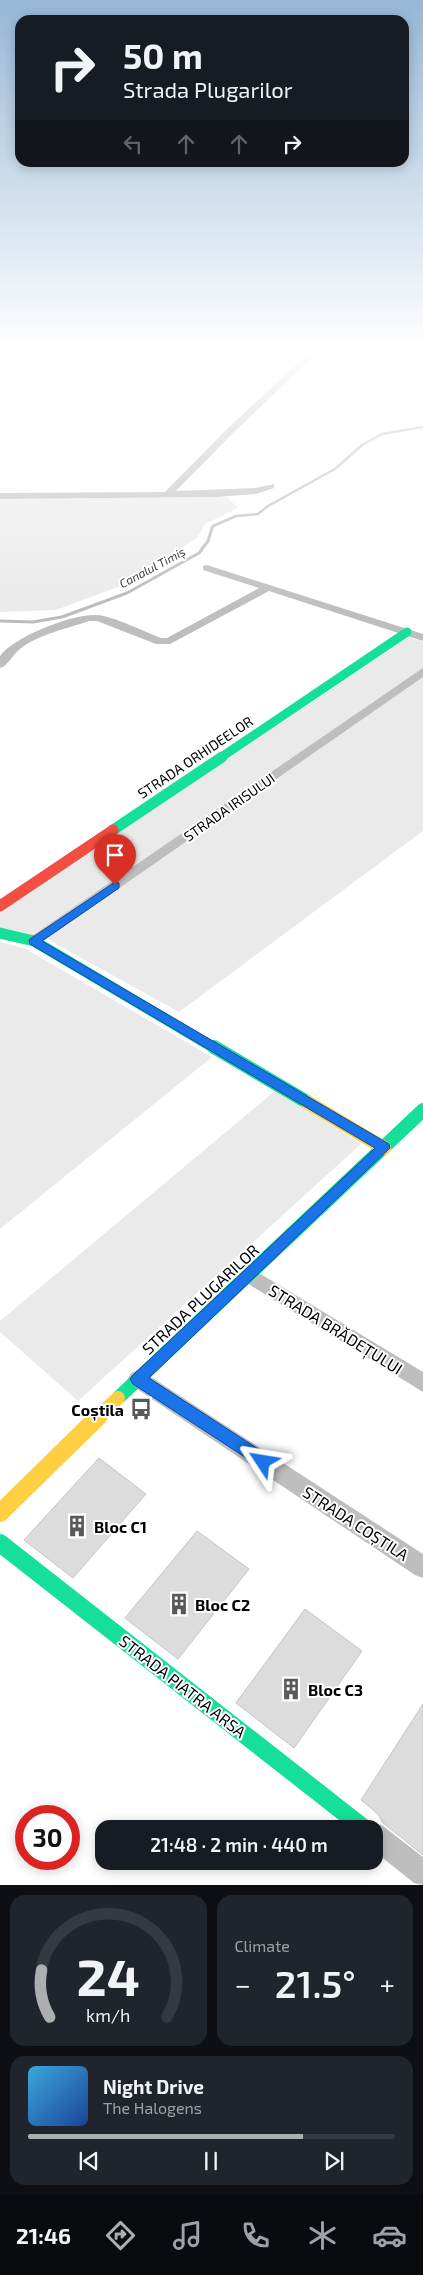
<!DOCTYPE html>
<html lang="en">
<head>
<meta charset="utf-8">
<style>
	:root { --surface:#171b24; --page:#20242c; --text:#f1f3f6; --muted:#9ea1a6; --line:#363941; --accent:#adaeaf }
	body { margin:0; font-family:"Exo 2",sans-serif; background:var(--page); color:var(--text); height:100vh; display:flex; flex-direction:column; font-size:19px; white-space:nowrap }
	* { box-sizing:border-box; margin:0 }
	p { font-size:16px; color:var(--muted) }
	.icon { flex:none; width:28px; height:28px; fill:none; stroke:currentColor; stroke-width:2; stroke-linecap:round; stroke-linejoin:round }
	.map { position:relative; height:1885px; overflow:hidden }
	.panel { display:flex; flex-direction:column; gap:10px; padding:10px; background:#0d0f14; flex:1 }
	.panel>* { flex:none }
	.banner { position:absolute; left:15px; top:15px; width:394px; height:152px; border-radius:15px; box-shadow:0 2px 12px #0003; background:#171b24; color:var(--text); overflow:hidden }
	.speed { position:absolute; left:15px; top:1805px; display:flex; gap:10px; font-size:25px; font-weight:700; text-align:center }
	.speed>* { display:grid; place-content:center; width:65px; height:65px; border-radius:50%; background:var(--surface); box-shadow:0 2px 12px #0003; line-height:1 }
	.speed .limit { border:8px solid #d22; background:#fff; color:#111 }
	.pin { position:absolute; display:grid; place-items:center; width:42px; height:42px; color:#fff; margin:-51px -21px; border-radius:50% 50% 50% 0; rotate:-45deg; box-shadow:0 0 5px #0007 }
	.pin .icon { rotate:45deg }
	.me { position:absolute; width:55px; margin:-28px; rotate:303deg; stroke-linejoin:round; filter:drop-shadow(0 0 4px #0008) }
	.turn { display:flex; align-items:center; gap:18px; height:105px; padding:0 25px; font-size:22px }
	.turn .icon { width:65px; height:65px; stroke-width:2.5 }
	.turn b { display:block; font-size:35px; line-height:42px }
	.lanes { display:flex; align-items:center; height:48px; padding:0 25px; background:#0003; justify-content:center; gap:25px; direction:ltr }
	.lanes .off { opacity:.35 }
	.big { font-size:38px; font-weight:600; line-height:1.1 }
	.panel .card { flex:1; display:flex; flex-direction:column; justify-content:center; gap:8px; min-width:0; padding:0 18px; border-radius:15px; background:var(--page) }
	.panel .dial { align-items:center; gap:0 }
	.dial svg { height:130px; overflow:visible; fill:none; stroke:var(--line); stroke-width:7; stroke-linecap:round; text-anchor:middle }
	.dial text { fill:var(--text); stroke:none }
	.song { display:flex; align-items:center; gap:15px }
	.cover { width:60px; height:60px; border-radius:8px; background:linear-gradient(135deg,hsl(200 70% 55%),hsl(220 70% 35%)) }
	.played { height:5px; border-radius:2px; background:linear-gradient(90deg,var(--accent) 75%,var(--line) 75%) }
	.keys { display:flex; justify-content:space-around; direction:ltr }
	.heat { display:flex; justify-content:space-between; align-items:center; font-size:28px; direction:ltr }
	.panel .tiles { flex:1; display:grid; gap:10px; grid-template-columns:1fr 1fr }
	.card:last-child { grid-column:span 2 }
	.trip { position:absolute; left:95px; top:1820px; width:288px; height:50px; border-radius:15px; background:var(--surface); box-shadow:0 2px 12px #0003; font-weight:600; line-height:50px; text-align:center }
	.tabs { display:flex; height:80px; justify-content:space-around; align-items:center; background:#090b0e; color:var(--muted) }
	.tabs .icon { width:35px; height:35px }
	.tabs .on { color:var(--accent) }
	.tabs b { font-size:22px; color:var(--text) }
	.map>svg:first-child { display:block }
	.green { fill:#eaeaea }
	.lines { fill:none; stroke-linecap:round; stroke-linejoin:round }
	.stream-far1 { stroke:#bcbcbc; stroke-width:2.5 }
	.stream { stroke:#bcbcbc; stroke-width:3 }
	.building { fill:#dcdcdc; stroke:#c5c5c5 }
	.street { fill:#bebebe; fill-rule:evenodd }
	.fast-far3 { stroke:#16e098; stroke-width:9 }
	.fast-far2 { stroke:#16e098; stroke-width:11 }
	.fast-far1 { stroke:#16e098; stroke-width:14 }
	.fast { stroke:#16e098; stroke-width:18 }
	.slow-far1 { stroke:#ffcf43; stroke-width:14 }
	.slow { stroke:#ffcf43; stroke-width:18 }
	.jam { stroke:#f24e42; stroke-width:11 }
	.route { fill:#1a73e8; stroke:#114b97 }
	.labels { text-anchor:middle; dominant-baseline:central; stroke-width:4; stroke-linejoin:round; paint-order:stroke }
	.far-water-label { font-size:12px; font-style:italic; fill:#404040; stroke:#fff }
	.street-label { font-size:14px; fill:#000; stroke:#fff }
	.near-street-label { font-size:16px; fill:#000; stroke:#fff }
	.near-poi-label { font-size:16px; font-weight:bold; fill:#000; stroke:#fff; text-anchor:start }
</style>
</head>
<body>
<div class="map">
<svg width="423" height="1885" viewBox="0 0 423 1885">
	<rect width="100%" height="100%" fill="#fff"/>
	<!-- green -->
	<path class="green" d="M227,497L238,508L205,524L197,538L123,585L56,610L0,612V499Z
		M409,637L423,642V831L179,1012L47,939L0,930V912Z
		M0,942L24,948L212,1057L0,1229Z
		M276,1090L361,1144L78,1401L0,1332V1321Z"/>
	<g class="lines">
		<!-- stream-far1 -->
		<path class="stream-far1" d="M212,529L213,526L236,516L258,514L268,506L335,469L362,445L382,434L423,427"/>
		<!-- stream -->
		<path class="stream" d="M0,621L33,622L62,617L127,593L199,553L208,541L212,528"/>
	</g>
	<!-- building -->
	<path class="building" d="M99,1458L146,1494L73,1578L24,1540Z
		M197,1531L249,1569L178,1659L125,1618Z
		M305,1609L362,1651L294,1748L236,1703Z
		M423,1704V1855L382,1822L379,1815L361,1800Z"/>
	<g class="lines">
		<!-- street -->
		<path class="street" d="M313,349H321L232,434L176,491L255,488L274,484V488L256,494L215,497L0,499V493L165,492L226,430Z
			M207,565L423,634V641L269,591L170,644H156L97,621H89C66,629 39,634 20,649C13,654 8,666 0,668V656C13,637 74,613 97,615C113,616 145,632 161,638H167L259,588L203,570V566Z
			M423,668V677L39,944H29L27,941L29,938Z
			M249,1267L423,1372V1392L242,1280L240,1275L242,1270Z
			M138,1370L145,1373L423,1554V1578L415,1575L131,1385L128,1379L131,1373Z
			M374,1822L383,1826L423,1857V1885L414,1883L374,1851V1829H364L365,1826Z"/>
		<!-- fast-far3 -->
		<path class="fast-far3" d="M220,758L407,632"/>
		<!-- fast-far2 -->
		<path class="fast-far2" d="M113,830L222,757
			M0,933L34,941L216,1049"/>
		<!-- fast-far1 -->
		<path class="fast-far1" d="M214,1047L307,1102
			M118,1398L423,1110"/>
		<!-- fast -->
		<path class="fast" d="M0,1543L365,1829"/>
		<!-- slow-far1 -->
		<path class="slow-far1" d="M307,1102L384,1148
			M98,1417L118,1398"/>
		<!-- slow -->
		<path class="slow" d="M0,1513L99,1416"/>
		<!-- jam -->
		<path class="jam" d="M0,906L113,830"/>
	</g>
	<!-- sky -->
	<linearGradient id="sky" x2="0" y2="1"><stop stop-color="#96b7d6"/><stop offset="0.57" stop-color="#fff"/><stop offset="1" stop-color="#fff" stop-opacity="0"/></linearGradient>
	<rect width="423" height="613" fill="url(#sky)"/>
	<!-- route -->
	<path class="route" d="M115,882L119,883V888L42,941L389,1144L390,1148L149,1378L269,1456L271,1462L269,1467L263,1469L133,1384L130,1379L133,1375L375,1148L30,944L29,941L30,939Z"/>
	<!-- icons -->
	<defs>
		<g id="bus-bare" transform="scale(1.725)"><path d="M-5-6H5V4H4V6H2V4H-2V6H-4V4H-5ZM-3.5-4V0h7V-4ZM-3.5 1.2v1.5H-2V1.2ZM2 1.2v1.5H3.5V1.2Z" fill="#595959" stroke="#fff" stroke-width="2.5" paint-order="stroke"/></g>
		<g id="building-bare" transform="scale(1.725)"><path d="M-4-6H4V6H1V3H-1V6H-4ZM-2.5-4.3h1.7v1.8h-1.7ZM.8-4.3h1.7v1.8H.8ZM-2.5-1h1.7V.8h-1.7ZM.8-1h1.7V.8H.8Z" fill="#595959" stroke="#fff" stroke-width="2.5" paint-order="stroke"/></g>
	</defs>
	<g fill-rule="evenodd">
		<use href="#bus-bare" x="141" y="1409"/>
		<use href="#building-bare" x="77" y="1526"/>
		<use href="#building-bare" x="179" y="1604"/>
		<use href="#building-bare" x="291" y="1689"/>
	</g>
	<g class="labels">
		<!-- far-water labels -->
		<g class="far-water-label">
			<text transform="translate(152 567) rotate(-28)">Canalul Timiș</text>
		</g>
		<!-- street labels -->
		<g class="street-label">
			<text transform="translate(195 757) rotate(-34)">STRADA ORHIDEELOR</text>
			<text transform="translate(229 807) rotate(-35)">STRADA IRISULUI</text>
		</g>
		<!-- near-street labels -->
		<g class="near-street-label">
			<text transform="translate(200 1299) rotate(-43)">STRADA PLUGARILOR</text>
			<text transform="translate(336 1329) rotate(32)">STRADA BRĂDEȚULUI</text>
			<text transform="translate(356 1523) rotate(33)">STRADA COȘTILA</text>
			<text transform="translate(183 1686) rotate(38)">STRADA PIATRA ARSA</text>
		</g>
		<!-- near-poi labels -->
		<g class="near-poi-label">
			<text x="124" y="1409" text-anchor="end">Coștila</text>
			<text x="94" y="1526">Bloc C1</text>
			<text x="195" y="1604">Bloc C2</text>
			<text x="308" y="1689">Bloc C3</text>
		</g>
	</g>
</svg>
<div class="speed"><div class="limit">30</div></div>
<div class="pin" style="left:115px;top:885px;background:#d93025"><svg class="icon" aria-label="arrive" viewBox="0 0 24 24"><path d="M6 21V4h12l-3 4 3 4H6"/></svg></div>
<svg class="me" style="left:263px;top:1462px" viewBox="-20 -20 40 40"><path d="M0-17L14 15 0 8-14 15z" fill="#1a73e8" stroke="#fff" stroke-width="4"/></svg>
<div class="trip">21:48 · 2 min · 440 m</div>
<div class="banner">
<div class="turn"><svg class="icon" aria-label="right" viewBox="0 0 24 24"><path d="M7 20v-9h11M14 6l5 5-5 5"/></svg><div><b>50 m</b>Strada Plugarilor</div></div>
<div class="lanes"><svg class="icon off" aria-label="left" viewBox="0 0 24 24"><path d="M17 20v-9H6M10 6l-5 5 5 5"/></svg><svg class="icon off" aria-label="ahead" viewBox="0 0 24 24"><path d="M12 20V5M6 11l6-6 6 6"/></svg><svg class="icon off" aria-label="ahead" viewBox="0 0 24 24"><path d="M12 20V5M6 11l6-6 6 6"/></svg><svg class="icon" aria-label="right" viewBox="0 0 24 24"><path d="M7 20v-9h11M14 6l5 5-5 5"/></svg></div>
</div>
</div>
<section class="panel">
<div class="tiles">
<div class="card dial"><svg viewBox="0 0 100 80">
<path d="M14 69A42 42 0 1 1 86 69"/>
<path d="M14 69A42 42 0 0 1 9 40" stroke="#adaeaf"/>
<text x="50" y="56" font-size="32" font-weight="700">24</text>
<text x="50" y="72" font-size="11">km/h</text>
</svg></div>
<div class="card"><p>Climate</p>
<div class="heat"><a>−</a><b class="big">21.5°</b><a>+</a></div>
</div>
<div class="card">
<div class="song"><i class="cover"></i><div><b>Night Drive</b><p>The Halogens</p></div></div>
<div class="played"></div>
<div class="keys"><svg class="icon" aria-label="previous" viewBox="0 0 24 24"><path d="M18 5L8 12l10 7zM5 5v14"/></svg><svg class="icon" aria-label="pause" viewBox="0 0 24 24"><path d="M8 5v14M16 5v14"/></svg><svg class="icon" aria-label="next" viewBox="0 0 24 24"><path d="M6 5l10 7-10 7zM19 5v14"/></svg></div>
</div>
</div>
</section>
<nav class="tabs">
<b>21:46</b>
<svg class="icon on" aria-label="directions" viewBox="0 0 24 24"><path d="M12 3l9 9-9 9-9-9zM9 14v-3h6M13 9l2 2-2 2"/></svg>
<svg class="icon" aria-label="music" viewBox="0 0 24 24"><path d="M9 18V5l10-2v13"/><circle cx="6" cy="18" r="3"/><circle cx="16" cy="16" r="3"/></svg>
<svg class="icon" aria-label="phone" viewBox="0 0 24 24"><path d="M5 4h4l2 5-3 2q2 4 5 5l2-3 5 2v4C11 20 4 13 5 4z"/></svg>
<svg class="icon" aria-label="climate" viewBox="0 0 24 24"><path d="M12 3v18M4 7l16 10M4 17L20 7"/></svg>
<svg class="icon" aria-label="car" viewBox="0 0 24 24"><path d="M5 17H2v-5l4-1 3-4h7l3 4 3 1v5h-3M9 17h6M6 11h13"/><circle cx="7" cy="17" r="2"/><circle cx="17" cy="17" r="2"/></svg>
</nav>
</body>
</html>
